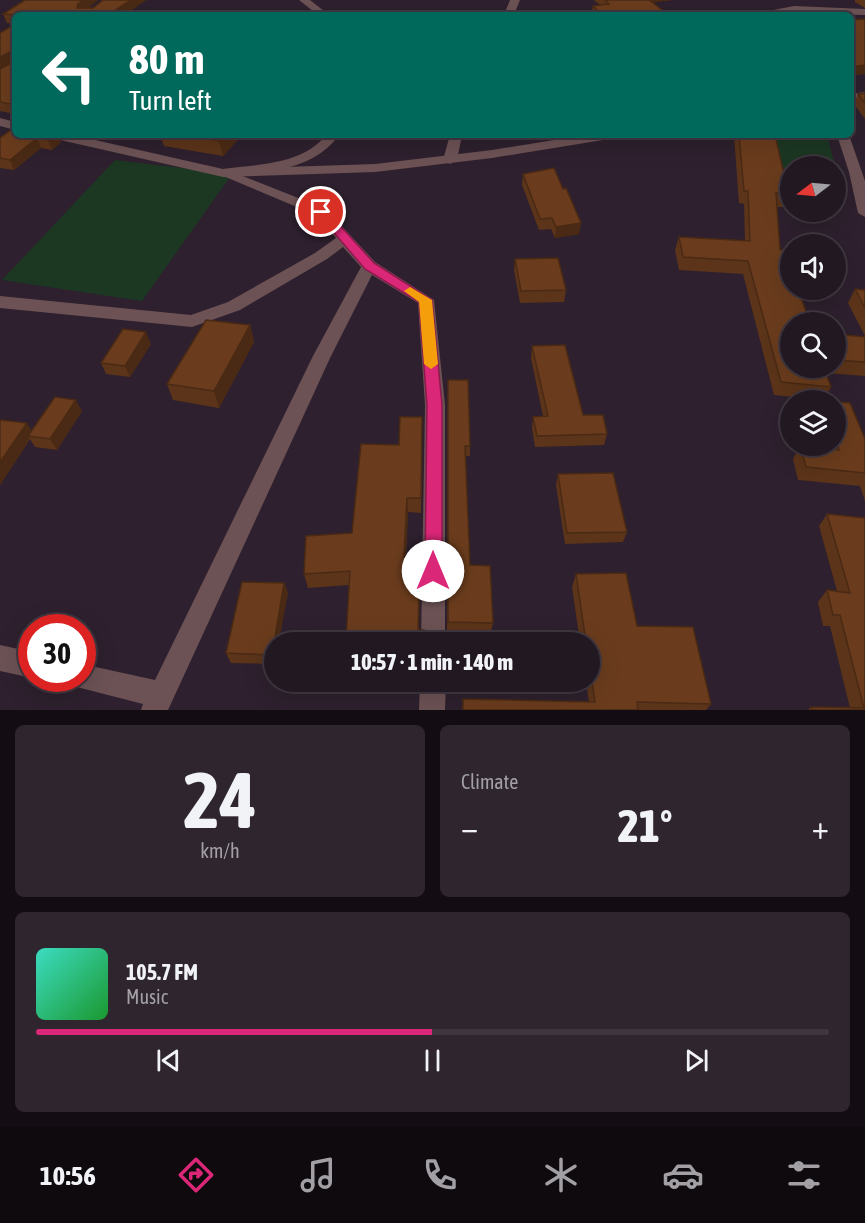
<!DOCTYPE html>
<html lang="en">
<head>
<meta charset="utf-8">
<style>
	:root { --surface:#221822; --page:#2e252f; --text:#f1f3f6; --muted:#a2a0a5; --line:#3f3740; --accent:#db2777 }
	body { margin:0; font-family:"Asap Condensed",sans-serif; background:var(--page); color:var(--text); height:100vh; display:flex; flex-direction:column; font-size:22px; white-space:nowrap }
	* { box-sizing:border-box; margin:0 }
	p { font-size:20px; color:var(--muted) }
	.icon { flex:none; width:33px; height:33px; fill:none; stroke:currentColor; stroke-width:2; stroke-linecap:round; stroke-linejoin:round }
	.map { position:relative; height:710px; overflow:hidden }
	.sheet { display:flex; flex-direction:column; gap:15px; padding:15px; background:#130d13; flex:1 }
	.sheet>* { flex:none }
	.guide { position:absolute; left:12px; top:12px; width:842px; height:126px; border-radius:9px; box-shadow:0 6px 24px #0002,0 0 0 2px var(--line); background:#00695c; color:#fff; overflow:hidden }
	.needle { width:39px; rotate:254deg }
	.controls { position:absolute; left:780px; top:156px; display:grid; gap:12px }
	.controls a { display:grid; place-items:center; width:66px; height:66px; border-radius:50%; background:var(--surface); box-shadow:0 6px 24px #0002,0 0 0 2px var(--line); font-size:30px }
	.speed { position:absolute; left:18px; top:614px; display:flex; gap:12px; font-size:30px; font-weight:700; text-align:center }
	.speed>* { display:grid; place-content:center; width:78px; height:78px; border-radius:50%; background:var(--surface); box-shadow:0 6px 24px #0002,0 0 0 2px var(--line); line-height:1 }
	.speed .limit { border:9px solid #d22; background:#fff; color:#111 }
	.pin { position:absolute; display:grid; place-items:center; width:51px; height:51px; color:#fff; margin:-26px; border:3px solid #fff; border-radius:50%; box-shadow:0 2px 6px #0007 }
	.me { position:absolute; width:66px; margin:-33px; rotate:0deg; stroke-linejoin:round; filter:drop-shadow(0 0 4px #0008) }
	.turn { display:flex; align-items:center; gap:21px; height:126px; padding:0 18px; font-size:27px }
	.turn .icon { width:78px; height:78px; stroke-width:2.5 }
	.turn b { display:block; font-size:42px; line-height:51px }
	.big { font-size:45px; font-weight:800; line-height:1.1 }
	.sheet .widget { flex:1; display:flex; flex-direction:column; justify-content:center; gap:9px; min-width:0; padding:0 21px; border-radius:9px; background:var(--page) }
	.sheet .dial { align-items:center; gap:0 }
	.dial b { font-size:78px; line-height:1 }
	.song { display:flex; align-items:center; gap:18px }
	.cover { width:72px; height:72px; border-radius:9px; background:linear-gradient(135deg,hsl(170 70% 55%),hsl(130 70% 35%)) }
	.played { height:6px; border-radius:3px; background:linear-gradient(90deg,var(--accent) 50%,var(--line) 50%) }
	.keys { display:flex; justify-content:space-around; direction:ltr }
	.heat { display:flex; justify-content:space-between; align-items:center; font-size:33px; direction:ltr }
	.sheet .tiles { flex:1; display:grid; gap:15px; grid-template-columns:1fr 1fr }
	.widget:last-child { grid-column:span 2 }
	.trip { position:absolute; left:264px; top:632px; width:336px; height:60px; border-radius:30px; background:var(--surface); box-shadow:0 6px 24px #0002,0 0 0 2px var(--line); font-weight:800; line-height:60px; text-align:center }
	.tab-bar { display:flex; height:96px; justify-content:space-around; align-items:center; background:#0e0a0e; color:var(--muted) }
	.tab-bar .icon { width:42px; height:42px }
	.tab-bar .active { color:var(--accent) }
	.tab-bar b { font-size:27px; color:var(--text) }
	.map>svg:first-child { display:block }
	.green { fill:#1c3823 }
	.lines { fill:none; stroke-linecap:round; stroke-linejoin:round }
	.minor { fill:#6c5254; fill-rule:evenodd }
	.tertiary { fill:#6c5254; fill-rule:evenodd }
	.wall { fill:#5b3419 }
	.shaded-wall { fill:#4a2a14 }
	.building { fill:#6a3c1d; stroke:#4a2a14; stroke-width:1.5 }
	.route { fill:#db2777; stroke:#8e194d; stroke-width:1.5 }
	.slow { fill:#f59e0b }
</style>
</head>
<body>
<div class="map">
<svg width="865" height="710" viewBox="0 0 865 710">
	<rect width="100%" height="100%" fill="#2e202e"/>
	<!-- green -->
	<path class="green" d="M772,135H827L835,166H790V198H786Z
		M115,160L232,174L142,301L2,280Z"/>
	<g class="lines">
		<!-- minor -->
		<path class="minor" d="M299,0H310L329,15H318Z
			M510,0H520L514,15H504Z
			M794,6L865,9V15L758,13Z
			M326,135H339C316,167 277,171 240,175L326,209L375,262L434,300L445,405V642H421L425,405L418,303L372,275L331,356L168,710H141L143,704L73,686L70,678H82V664L155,680L313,356L361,267L343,247L327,259L240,310L192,327L0,308V296L191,315L228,302L315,253L336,238L316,215L216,173L223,169C259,164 302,165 326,135Z
			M450,135H462L457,160L450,164L443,160Z
			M837,135H849L865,181V217L858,213L849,172Z
			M0,645L32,652V678L0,671Z
			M420,681H446L445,710H419Z"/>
		<!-- tertiary -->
		<path class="tertiary" d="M865,92V100L850,102V94Z
			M0,118L15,122V130L0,126Z
			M50,135H73L223,169L375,164L492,150L585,135H615L609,139L492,158L375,172L223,177L56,139Z"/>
	</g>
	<!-- wall -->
	<path class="wall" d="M98,0L88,8L146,0L124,15H15V114L0,111V69L9,64L0,69V33L15,24L7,23L3,14Z
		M594,0H673L652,2L669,15H591L593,6L600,5Z
		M855,0H865V8L855,2Z
		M865,93V119L854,104L858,94Z
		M58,135L61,142L52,150L41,148L14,170L0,168V138Z
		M160,135H242L223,156L164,146Z
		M734,135H775L789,195L784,207H777L790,368H836V334L865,337V376L826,373L831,387L823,400L774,395L743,274L679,270L675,250L679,237L745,241L744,204L739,203Z
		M523,174L563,189L581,223L579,234L555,238L551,229L539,230L522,185Z
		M515,259L566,290L564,302L520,303L514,270Z
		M855,289L865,290V336L848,303Z
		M250,325L254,342L219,408L173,400L167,384Z
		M151,344L130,377L106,374L101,363Z
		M532,346L583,415L607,434L604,445L535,447L532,428L533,417L543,416L531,358Z
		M448,380L470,446V456H465L470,565L493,623L491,632L447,631Z
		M836,402L865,439V501L860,486L798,480L793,459L800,446L826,449L825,446H836Z
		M82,411L57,450L35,447L30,439L0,485V420L32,431Z
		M422,432L421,513L408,512L406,557L420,571L419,629L428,631V642H346L349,585L308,588L304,574L352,533L399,445Z
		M558,474L627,532L623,542L565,544L556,485Z
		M827,514L865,518V710H808L811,707L850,708L830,626H823L818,602L827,590L837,591L819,526Z
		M576,574L637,626L711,704L706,710H462L463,699L589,702L586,681H590V642H580L572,587Z
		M284,583L288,593L274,642V664L231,663L226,653Z"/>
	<!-- shaded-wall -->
	<path class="shaded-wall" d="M84,0H98L81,13L77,8L78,4Z
		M131,0H146L124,15H108Z
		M641,0H673L641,4Z
		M12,51L15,61L0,69V57Z
		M865,65V74L850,76V67Z
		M53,135H58L61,142L52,150L48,140Z
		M224,135H242L223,156L219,141Z
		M37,138L41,148L14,170L10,160Z
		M581,223L579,234L555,238L556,227Z
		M250,325L254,342L219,408L214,391Z
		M146,332L151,344L130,377L125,366Z
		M76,400L82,411L57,450L50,439Z
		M27,423L34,434L28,436L30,439L0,485V462Z
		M407,498L408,512L405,572L404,557Z
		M284,583L288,593L279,642H274V661L272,655Z"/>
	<!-- building -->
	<path class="building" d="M25,0H84L78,4L77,8H93L103,0H131L108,15H15L3,14Z
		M605,0H649L669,15H602L593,6L609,4Z
		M793,12L798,15H770Z
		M865,19V65L850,67V20Z
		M15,24V105L0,102V69L13,62L12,51L0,57V33Z
		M865,93V103L858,94Z
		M15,127V135H53L48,140L37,138L10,160L0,158V138Z
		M184,135H224L219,141Z
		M739,135H775L789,195L776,193L780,250H785L790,266V290H798L810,322H790V368H824L831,387L781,382L748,261L683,257L679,237L750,241L748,191H744Z
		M554,168L563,189L566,188L581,223L556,227L552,218L540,219L523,174Z
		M558,258L566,290L521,291L515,259Z
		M855,289L865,290V308Z
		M206,320L250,325L214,391L167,384Z
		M123,329L146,332L125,366L101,363Z
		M836,334L865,337V362L836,360Z
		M565,345L583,415H603L607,434L537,436L533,417L548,416L532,346Z
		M448,380H468L470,446H465L470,565L490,566L493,623L448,622Z
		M55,397L76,400L50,439L28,436Z
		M836,402L850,403L865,439V473L806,467L800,446L839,450L836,440Z
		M400,417H422L421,498H407L404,557H420L418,629L428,631V638L346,640L350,571L304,574L306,536L352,533L361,444L399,445Z
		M0,420L27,423L0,462Z
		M613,473L627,532L567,533L558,474Z
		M827,514L865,518V710H812L811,707L864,708L840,615H833L827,590L850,593Z
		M626,573L637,626L693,627L711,704L637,702L638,710H463V699L595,702L590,668V642H586L576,574Z
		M242,582L284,583L272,655L226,653Z"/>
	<!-- route -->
	<path class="route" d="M318,209H325L374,263L432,300L442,405V571L440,576L433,579L427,576L425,571L427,405L419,302L365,269L318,214Z"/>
	<!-- slow -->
	<path class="slow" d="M410,287L432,300L438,364L431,369L424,364L419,302L404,291Z"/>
</svg>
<div class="controls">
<a><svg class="needle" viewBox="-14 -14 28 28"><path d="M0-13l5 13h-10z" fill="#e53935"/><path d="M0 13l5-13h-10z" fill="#a2a0a5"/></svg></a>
<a><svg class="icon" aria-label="sound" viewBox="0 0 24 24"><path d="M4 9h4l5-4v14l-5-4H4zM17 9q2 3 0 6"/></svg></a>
<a><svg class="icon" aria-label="search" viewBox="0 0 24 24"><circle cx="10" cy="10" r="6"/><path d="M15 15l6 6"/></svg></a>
<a><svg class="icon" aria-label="layers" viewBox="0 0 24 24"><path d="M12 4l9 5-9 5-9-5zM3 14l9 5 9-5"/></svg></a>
</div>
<div class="speed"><div class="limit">30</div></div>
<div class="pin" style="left:321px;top:212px;background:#d93025"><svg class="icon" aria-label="arrive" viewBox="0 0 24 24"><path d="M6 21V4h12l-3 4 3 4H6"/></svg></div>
<svg class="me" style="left:433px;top:571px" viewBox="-20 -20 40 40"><circle r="19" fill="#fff"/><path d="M0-13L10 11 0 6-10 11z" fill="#db2777"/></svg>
<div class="trip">10:57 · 1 min · 140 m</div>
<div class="guide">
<div class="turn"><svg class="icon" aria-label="left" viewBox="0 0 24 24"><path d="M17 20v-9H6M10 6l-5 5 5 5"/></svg><div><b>80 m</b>Turn left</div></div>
</div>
</div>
<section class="sheet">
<div class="tiles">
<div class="widget dial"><b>24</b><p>km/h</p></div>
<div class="widget"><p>Climate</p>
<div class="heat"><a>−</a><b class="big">21°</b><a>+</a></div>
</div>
<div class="widget">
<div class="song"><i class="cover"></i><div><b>105.7 FM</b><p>Music</p></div></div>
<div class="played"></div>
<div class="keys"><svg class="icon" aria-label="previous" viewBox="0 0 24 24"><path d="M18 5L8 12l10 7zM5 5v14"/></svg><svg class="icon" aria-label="pause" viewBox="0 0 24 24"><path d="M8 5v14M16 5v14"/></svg><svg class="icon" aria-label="next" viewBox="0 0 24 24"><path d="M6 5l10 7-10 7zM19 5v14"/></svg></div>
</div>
</div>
</section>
<nav class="tab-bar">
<b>10:56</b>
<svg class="icon active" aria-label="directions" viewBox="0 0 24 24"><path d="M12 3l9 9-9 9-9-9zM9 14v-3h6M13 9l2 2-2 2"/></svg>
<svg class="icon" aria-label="music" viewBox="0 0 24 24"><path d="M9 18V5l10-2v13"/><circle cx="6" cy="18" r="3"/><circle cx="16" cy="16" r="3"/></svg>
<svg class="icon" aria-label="phone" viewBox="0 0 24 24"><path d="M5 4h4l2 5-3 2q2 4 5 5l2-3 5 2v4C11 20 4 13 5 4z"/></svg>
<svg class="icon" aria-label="climate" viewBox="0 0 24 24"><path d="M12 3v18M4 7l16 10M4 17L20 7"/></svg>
<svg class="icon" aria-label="car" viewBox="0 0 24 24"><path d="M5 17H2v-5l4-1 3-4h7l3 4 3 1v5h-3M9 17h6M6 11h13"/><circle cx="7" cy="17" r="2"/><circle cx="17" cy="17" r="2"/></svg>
<svg class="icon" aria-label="filters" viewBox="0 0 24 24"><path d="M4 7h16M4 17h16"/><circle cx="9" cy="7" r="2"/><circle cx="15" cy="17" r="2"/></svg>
</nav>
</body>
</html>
